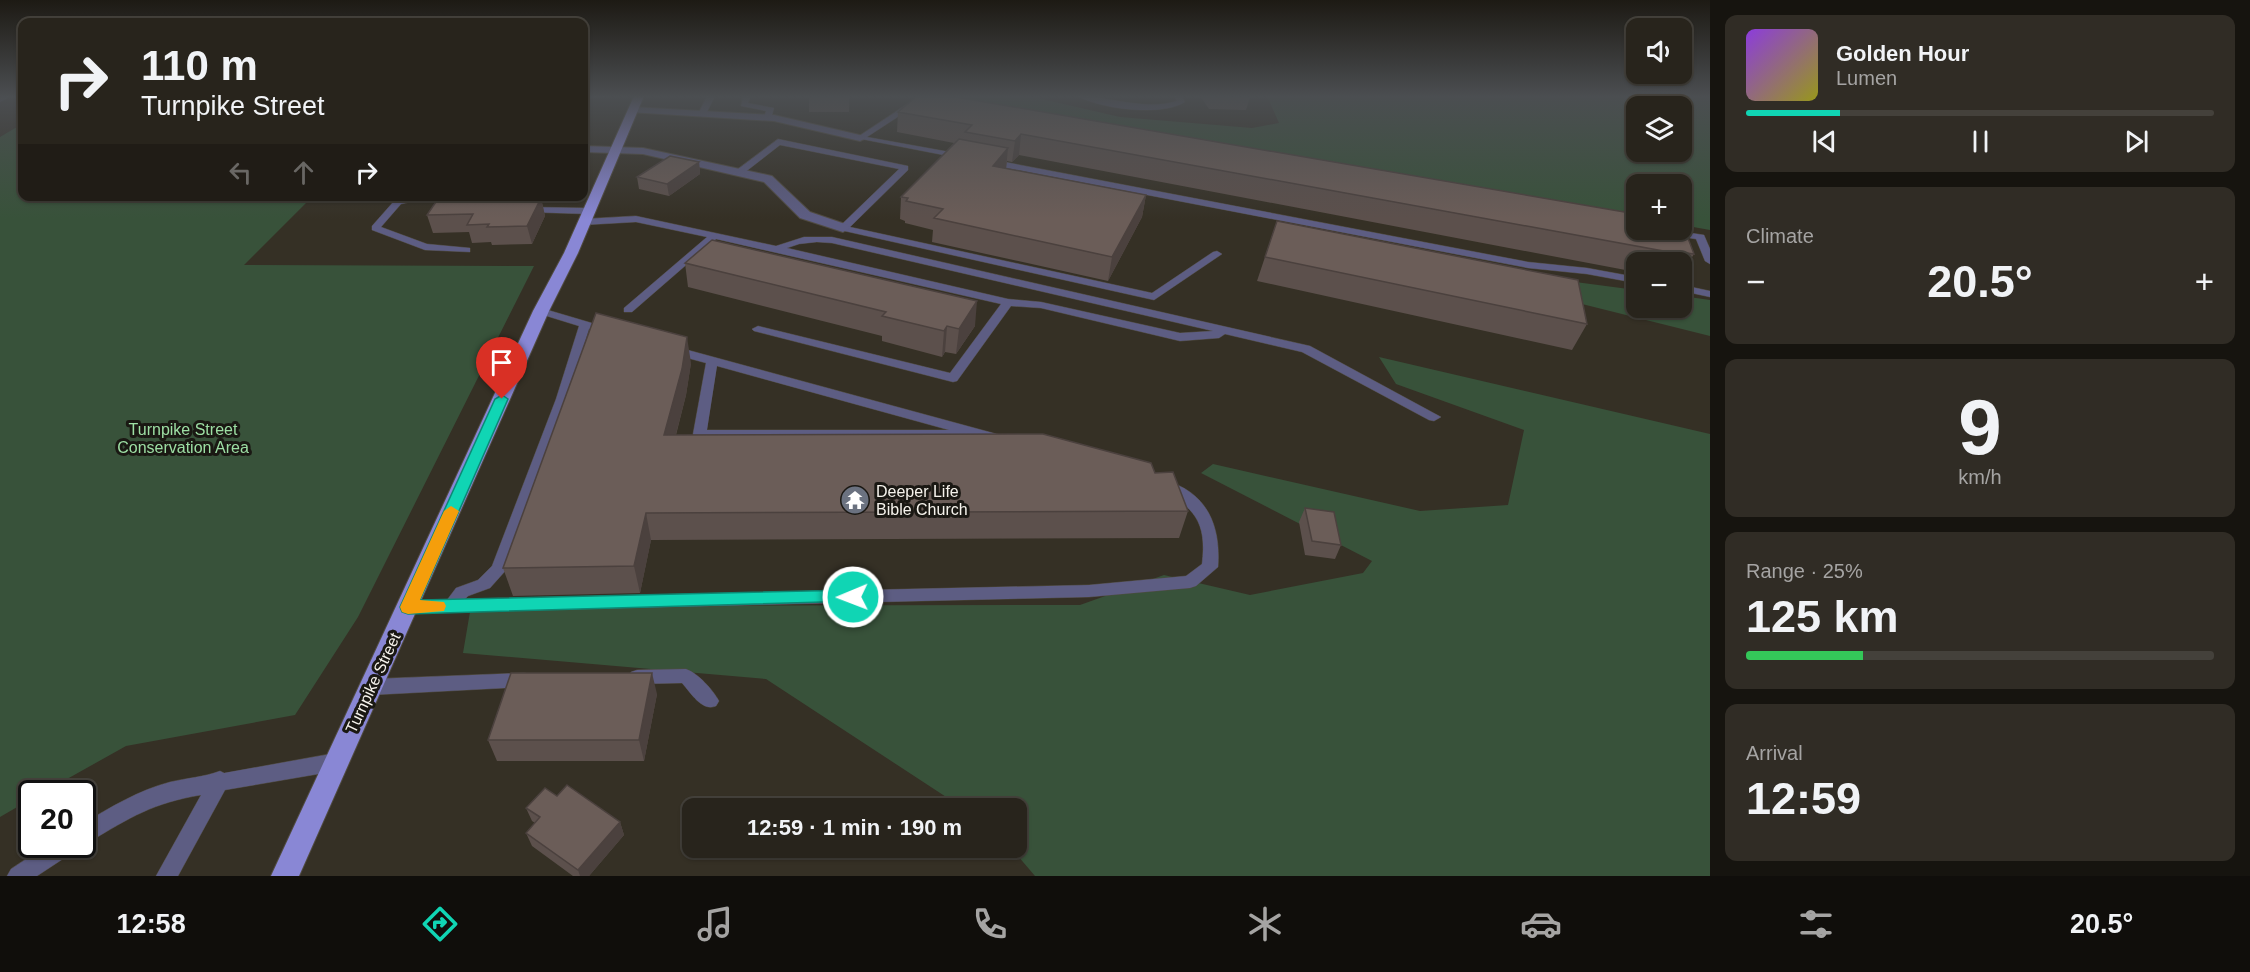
<!DOCTYPE html>
<html lang="en">
<head>
<meta charset="utf-8">
<style>
	:root { --surface:#28241c; --page:#302c25; --text:#f1f3f6; --muted:#a5a4a3; --line:#44413b; --accent:#10d5b4 }
	body { margin:0; font-family:Helvetica,sans-serif; background:var(--page); color:var(--text); height:100vh; display:flex; flex-direction:column; font-size:22px; white-space:nowrap }
	* { box-sizing:border-box; margin:0 }
	p { font-size:20px; color:var(--muted) }
	.icon { flex:none; width:33px; height:33px; fill:none; stroke:currentColor; stroke-width:2; stroke-linecap:round; stroke-linejoin:round }
	.map { position:relative; flex:1; overflow:hidden }
	.side { display:flex; flex-direction:column; gap:15px; padding:15px; background:#16140f; width:540px }
	.side>* { flex:none }
	.banner { position:absolute; left:18px; top:18px; width:570px; height:183px; border-radius:12px; box-shadow:0 2px 4px #0004,0 0 0 2px var(--line); background:#28241c; color:var(--text); overflow:hidden }
	.fabs { position:absolute; left:1626px; top:18px; display:grid; gap:12px }
	.fabs a { display:grid; place-items:center; width:66px; height:66px; border-radius:12px; background:var(--surface); box-shadow:0 2px 4px #0004,0 0 0 2px var(--line); font-size:30px }
	.speed { position:absolute; left:18px; top:780px; display:flex; gap:12px; font-size:30px; font-weight:700; text-align:center }
	.speed>* { display:grid; place-content:center; width:78px; height:78px; border-radius:50%; background:var(--surface); box-shadow:0 2px 4px #0004,0 0 0 2px var(--line); line-height:1 }
	.speed .limit { border:3px solid #111; border-radius:9px; background:#fff; color:#111 }
	.pin { position:absolute; display:grid; place-items:center; width:51px; height:51px; color:#fff; margin:-62px -26px; border-radius:50% 50% 50% 0; rotate:-45deg; box-shadow:0 0 6px #0007 }
	.pin .icon { rotate:45deg }
	.me { position:absolute; width:66px; margin:-33px; rotate:269deg; stroke-linejoin:round; filter:drop-shadow(0 0 4px #0008) }
	.turn { display:flex; align-items:center; gap:21px; height:126px; padding:0 24px; font-size:27px }
	.turn .icon { width:78px; height:78px; stroke-width:2.5 }
	.turn b { display:block; font-size:42px; line-height:51px }
	.lanes { display:flex; align-items:center; height:57px; padding:0 24px; background:#0003; justify-content:center; gap:30px; direction:ltr }
	.lanes .off { opacity:.35 }
	.big { font-size:45px; font-weight:700; line-height:1.1 }
	.side .tile { flex:1; display:flex; flex-direction:column; justify-content:center; gap:9px; min-width:0; padding:0 21px; border-radius:12px; background:var(--page) }
	.side .dial { align-items:center; gap:0 }
	.dial b { font-size:78px; line-height:1 }
	.song { display:flex; align-items:center; gap:18px }
	.cover { width:72px; height:72px; border-radius:9px; background:linear-gradient(135deg,hsl(270 70% 55%),hsl(60 70% 35%)) }
	.played { height:6px; border-radius:3px; background:linear-gradient(90deg,var(--accent) 20%,var(--line) 20%) }
	.keys { display:flex; justify-content:space-around; direction:ltr }
	.heat { display:flex; justify-content:space-between; align-items:center; font-size:33px; direction:ltr }
	.charge { height:9px; border-radius:4px; background:linear-gradient(90deg,#34c759 25%,var(--line) 0) }
	.trip { position:absolute; left:682px; top:798px; width:345px; height:60px; border-radius:12px; background:var(--surface); box-shadow:0 2px 4px #0004,0 0 0 2px var(--line); font-weight:700; line-height:60px; text-align:center }
	.menu { display:flex; height:96px; justify-content:space-around; align-items:center; background:#100e0b; color:var(--muted) }
	.menu .icon { width:42px; height:42px }
	.menu .selected { color:var(--accent) }
	.menu b { font-size:27px; color:var(--text) }
	main { display:flex; flex:1; min-height:0 }
	.map>svg:first-child { display:block }
	.green { fill:#38523a; fill-rule:evenodd }
	.lines { fill:none; stroke-linecap:round; stroke-linejoin:round }
	.lane-casing { stroke:#504b41; stroke-width:1 }
	.street-casing { stroke:#504b41; stroke-width:2 }
	.primary-casing { stroke:#504b41; stroke-width:2 }
	.lane { fill:#5d5d83; fill-rule:evenodd }
	.street { fill:#5d5d83; fill-rule:evenodd }
	.primary { fill:#8987d5; fill-rule:evenodd }
	.wall { fill:#5c504c }
	.shaded-wall { fill:#4b413e }
	.building { fill:#6b5d58; stroke:#4b413e; stroke-width:1.5 }
	.route { fill:#10d5b4; stroke:#0a8a75; stroke-width:1.5 }
	.slow { fill:#f59e0b }
	.labels { text-anchor:middle; dominant-baseline:central; stroke-width:6; stroke-linejoin:round; paint-order:stroke }
	.park-label { font-size:16px; fill:#9ddfa4; stroke:#1a1813 }
	.poi-label { font-size:16px; fill:#f6f3ec; stroke:#1a1813; text-anchor:start }
	.street-label { font-size:16px; fill:#f6f3ec; stroke:#1a1813 }
</style>
</head>
<body>
<main>
<div class="map">
<svg width="1710" height="876" viewBox="0 0 1710 876">
	<rect width="100%" height="100%" fill="#353025"/>
	<!-- green -->
	<path class="green" d="M936,96H1029L1120,117L1252,128L1279,123L1267,96H1710V230L1682,225V184H1636V217ZM1636,106H1682V152H1636Z
		M22,124V196L315,197L306,203L244,265L534,266L358,617L295,715L126,746L42,793L32,794L31,799L0,817V137Z
		M1545,278L1636,290V308H1682V296L1710,300V336L1558,298Z
		M1379,357L1710,434V876H1035L1011,848H1017V808H963L766,679L463,653L471,606L1080,605L1164,575L1250,595L1363,573L1372,561L1201,473L1213,464L1420,511L1508,505L1524,430L1396,384Z"/>
	<g class="lines">
		<!-- lane casing -->
		<g class="lane-casing">
			<path id="lane" d="M11,96L0,102L1,96Z
				M584,96H610L584,99Z
				M707,96H715L705,116H699L698,114Z
				M743,96H751L748,103L774,108L771,119L764,117L766,111L741,106Z
				M1077,96C1111,96 1142,111 1177,101L1174,96H1182L1185,102C1161,117 1101,109 1077,96Z
				M909,103L916,105L867,137L961,154L964,155V159L856,138Z
				M778,139L908,166V170L850,227L1152,293L1213,252L1217,251L1222,254L1154,300L840,230V226L899,169L780,145L744,173H738V169Z
				M989,159L1528,262L1587,268L1636,277V283L1587,274L1528,268L986,164V160Z
				M409,196L454,198L459,201L454,204L415,201L401,204L381,227L427,244L470,248V252L425,250L372,230V226L395,200Z
				M527,207L588,208L593,211L588,214L524,212V208Z
				M636,216L776,246L804,237H832L1310,346L1441,417L1434,421L1429,420L1302,352L1225,334L1219,338L1180,341L1041,308L1011,306L957,381L953,382L754,331L752,329L758,326L950,373L1001,304L716,239L632,312H624V308L707,237L636,222L583,225L578,222L583,219ZM817,242L832,243L1213,331L1180,333L1041,302L1008,299L787,248L799,244Z
				M1650,230H1671L1704,235L1710,249V264L1705,261L1696,239L1655,233Z
				M1682,285L1710,291V297L1682,291Z
				M541,308L612,329L614,331L608,334L589,329L568,399L507,569L490,588L468,596L465,599L1089,585L1186,576L1202,564C1207,522 1195,508 1159,488L1157,485L1159,482L1164,480C1207,492 1221,525 1218,567L1196,586L1190,588L1089,597L408,613L402,612L400,607L402,602L408,601L447,600L456,588L478,580L492,566L556,399L579,326L537,313V309Z
				M673,346L1004,436L1006,439L999,443L966,434L960,438L695,437L693,434L706,363L669,353L667,350L669,347ZM717,366L949,430H707Z
				M686,669C698,673 713,690 719,701L716,706C702,712 691,693 682,683L637,684L631,682L628,677L631,672L637,670Z
				M525,673L531,675L534,680L531,685L525,687L371,695L365,692L362,687L365,682L371,679Z
				M336,753L343,756L346,762L343,768L336,771L225,790L178,876H156L201,795C153,803 131,817 89,842L82,845L81,844L82,824C111,807 139,790 170,782C187,778 204,777 220,771L224,773Z
				M49,844H78L75,851L37,876H7L11,869Z"/>
		</g>
		<!-- street casing -->
		<g class="street-casing">
			<path id="street" d="M633,107L774,115L864,136L866,138L860,141L774,121L629,112L628,110Z
				M584,146L643,148L772,176L810,212L848,225L850,228L843,232L800,218L764,182L643,154L584,152Z"/>
		</g>
		<!-- primary casing -->
		<g class="primary-casing">
			<path id="primary" d="M634,96H644L578,253L549,311L299,876H271L533,311L564,253Z"/>
		</g>
		<!-- lane -->
		<use href="#lane" class="lane"/>
		<!-- street -->
		<use href="#street" class="street"/>
		<!-- primary -->
		<use href="#primary" class="primary"/>
	</g>
	<!-- wall -->
	<path class="wall" d="M809,96H849V112H809Z
		M1200,96L1250,97L1246,110L1209,109Z
		M898,112L1694,254L1682,273V262H1636V272L1019,155L1012,162L1007,161L1006,168L1146,195L1142,217L1108,281L932,242L933,230L905,223V221L900,219L901,197L954,143L897,132Z
		M699,162L700,174L669,196L639,189L637,177Z
		M440,196H503L504,199L541,198L545,216L532,244L492,245L491,242L472,243L469,232L433,233L427,215Z
		M1277,221L1587,324L1572,350L1257,281Z
		M685,263L975,326L956,354L945,352L942,357L882,341V336L688,287Z
		M691,363L686,395L676,435L1155,473L1188,511L1179,538L651,540L640,593L513,596L503,568Z
		M1305,508L1341,545L1335,559L1305,555L1299,522Z
		M657,694L644,761H497L488,740Z
		M557,796L620,822L624,835L589,876H573L532,846L526,833L535,823L532,821L526,808Z"/>
	<!-- shaded-wall -->
	<path class="shaded-wall" d="M1021,134L1019,155L1012,162L1015,141Z
		M1008,148L1006,169L993,166Z
		M699,162L700,174L669,196L667,184Z
		M1146,195L1142,217L1108,281L1112,257Z
		M541,198L545,216L532,244L527,226Z
		M977,301L975,326L956,354L959,329Z
		M947,326L945,352L942,357L944,331Z
		M687,337L691,363L686,395L669,461L664,435Z
		M646,513L651,540L640,593L634,566Z
		M652,673L657,694L644,761L639,740Z
		M620,822L624,835L589,876H580L578,870Z"/>
	<!-- building -->
	<path class="building" d="M809,96H849V97H809Z
		M917,96H950L1636,214V230H1682V225H1683L1694,254L1680,252V254L1021,134L1015,141L965,132L972,125L898,112Z
		M959,139L1008,148L993,166L1146,195L1112,257L934,218L943,209L906,201L908,198L901,197Z
		M670,156L699,162L667,184L637,177Z
		M440,196H503L502,199L541,198L527,226L487,227L489,224L467,225L473,214L427,215Z
		M1277,221L1578,280L1587,324L1265,257Z
		M712,240L977,301L959,329L947,326L944,331L882,316L886,312L685,263Z
		M596,313L687,337L682,369L664,435L1043,434L1151,463L1155,473L1173,472L1188,511L646,513L634,566L503,568Z
		M1305,508L1334,512L1341,545L1312,541Z
		M511,673H652L639,740H488Z
		M567,785L620,822L578,870L526,833L540,817L526,808L545,788L557,796Z"/>
	<!-- sky -->
	<linearGradient id="sky" x2="0" y2="1"><stop stop-color="#1d1a14"/><stop offset="0.44" stop-color="#4b4e51"/><stop offset="1" stop-color="#4b4e51" stop-opacity="0"/></linearGradient>
	<rect width="1710" height="219" fill="url(#sky)"/>
	<!-- route -->
	<path class="route" d="M502,395L508,399L420,600L853,590L858,592L861,597L858,601L408,614L402,612L400,607L495,399Z"/>
	<!-- slow -->
	<path class="slow" d="M451,506L459,511L420,600L444,602L446,606L444,611L408,614L402,612L400,607L444,511Z"/>
	<!-- icons -->
	<defs>
		<g id="temple-disc" transform="scale(1.5)"><circle r="9.5" fill="#6b7280" stroke="#1a1813"/><path d="M0-6L5-2H3V0L6.5 2.5H4V6H1.5V3h-3V6H-4V2.5H-6.5L-3 0V-2H-5Z" fill="#fff"/></g>
	</defs>
	<g fill-rule="evenodd">
		<use href="#temple-disc" x="855" y="500"/>
	</g>
	<g class="labels">
		<!-- park labels -->
		<g class="park-label">
			<text x="183" y="429">Turnpike Street<tspan x="183" dy="18">Conservation Area</tspan></text>
		</g>
		<!-- poi labels -->
		<g class="poi-label">
			<text x="876" y="491">Deeper Life<tspan x="876" dy="18">Bible Church</tspan></text>
		</g>
		<!-- street labels -->
		<g class="street-label">
			<text transform="translate(373 683) rotate(-65)">Turnpike Street</text>
		</g>
	</g>
</svg>
<div class="fabs">
<a><svg class="icon" aria-label="sound" viewBox="0 0 24 24"><path d="M4 9h4l5-4v14l-5-4H4zM17 9q2 3 0 6"/></svg></a>
<a><svg class="icon" aria-label="layers" viewBox="0 0 24 24"><path d="M12 4l9 5-9 5-9-5zM3 14l9 5 9-5"/></svg></a>
<a>+</a>
<a>−</a>
</div>
<div class="speed"><div class="limit">20</div></div>
<div class="pin" style="left:502px;top:399px;background:#d93025"><svg class="icon" aria-label="arrive" viewBox="0 0 24 24"><path d="M6 21V4h12l-3 4 3 4H6"/></svg></div>
<svg class="me" style="left:853px;top:597px" viewBox="-20 -20 40 40"><circle r="17" fill="#10d5b4" stroke="#fff" stroke-width="3"/><path d="M0-11L8 9 0 5-8 9z" fill="#fff"/></svg>
<div class="trip">12:59 · 1 min · 190 m</div>
<div class="banner">
<div class="turn"><svg class="icon" aria-label="right" viewBox="0 0 24 24"><path d="M7 20v-9h11M14 6l5 5-5 5"/></svg><div><b>110 m</b>Turnpike Street</div></div>
<div class="lanes"><svg class="icon off" aria-label="left" viewBox="0 0 24 24"><path d="M17 20v-9H6M10 6l-5 5 5 5"/></svg><svg class="icon off" aria-label="ahead" viewBox="0 0 24 24"><path d="M12 20V5M6 11l6-6 6 6"/></svg><svg class="icon" aria-label="right" viewBox="0 0 24 24"><path d="M7 20v-9h11M14 6l5 5-5 5"/></svg></div>
</div>
</div>
<section class="side">
<div class="tile">
<div class="song"><i class="cover"></i><div><b>Golden Hour</b><p>Lumen</p></div></div>
<div class="played"></div>
<div class="keys"><svg class="icon" aria-label="previous" viewBox="0 0 24 24"><path d="M18 5L8 12l10 7zM5 5v14"/></svg><svg class="icon" aria-label="pause" viewBox="0 0 24 24"><path d="M8 5v14M16 5v14"/></svg><svg class="icon" aria-label="next" viewBox="0 0 24 24"><path d="M6 5l10 7-10 7zM19 5v14"/></svg></div>
</div>
<div class="tile"><p>Climate</p>
<div class="heat"><a>−</a><b class="big">20.5°</b><a>+</a></div>
</div>
<div class="tile dial"><b>9</b><p>km/h</p></div>
<div class="tile"><p>Range · 25%</p><b class="big">125 km</b><div class="charge"></div></div>
<div class="tile"><p>Arrival</p><b class="big">12:59</b></div>
</section>
</main>
<nav class="menu">
<b>12:58</b>
<svg class="icon selected" aria-label="directions" viewBox="0 0 24 24"><path d="M12 3l9 9-9 9-9-9zM9 14v-3h6M13 9l2 2-2 2"/></svg>
<svg class="icon" aria-label="music" viewBox="0 0 24 24"><path d="M9 18V5l10-2v13"/><circle cx="6" cy="18" r="3"/><circle cx="16" cy="16" r="3"/></svg>
<svg class="icon" aria-label="phone" viewBox="0 0 24 24"><path d="M5 4h4l2 5-3 2q2 4 5 5l2-3 5 2v4C11 20 4 13 5 4z"/></svg>
<svg class="icon" aria-label="climate" viewBox="0 0 24 24"><path d="M12 3v18M4 7l16 10M4 17L20 7"/></svg>
<svg class="icon" aria-label="car" viewBox="0 0 24 24"><path d="M5 17H2v-5l4-1 3-4h7l3 4 3 1v5h-3M9 17h6M6 11h13"/><circle cx="7" cy="17" r="2"/><circle cx="17" cy="17" r="2"/></svg>
<svg class="icon" aria-label="filters" viewBox="0 0 24 24"><path d="M4 7h16M4 17h16"/><circle cx="9" cy="7" r="2"/><circle cx="15" cy="17" r="2"/></svg>
<b>20.5°</b>
</nav>
</body>
</html>
